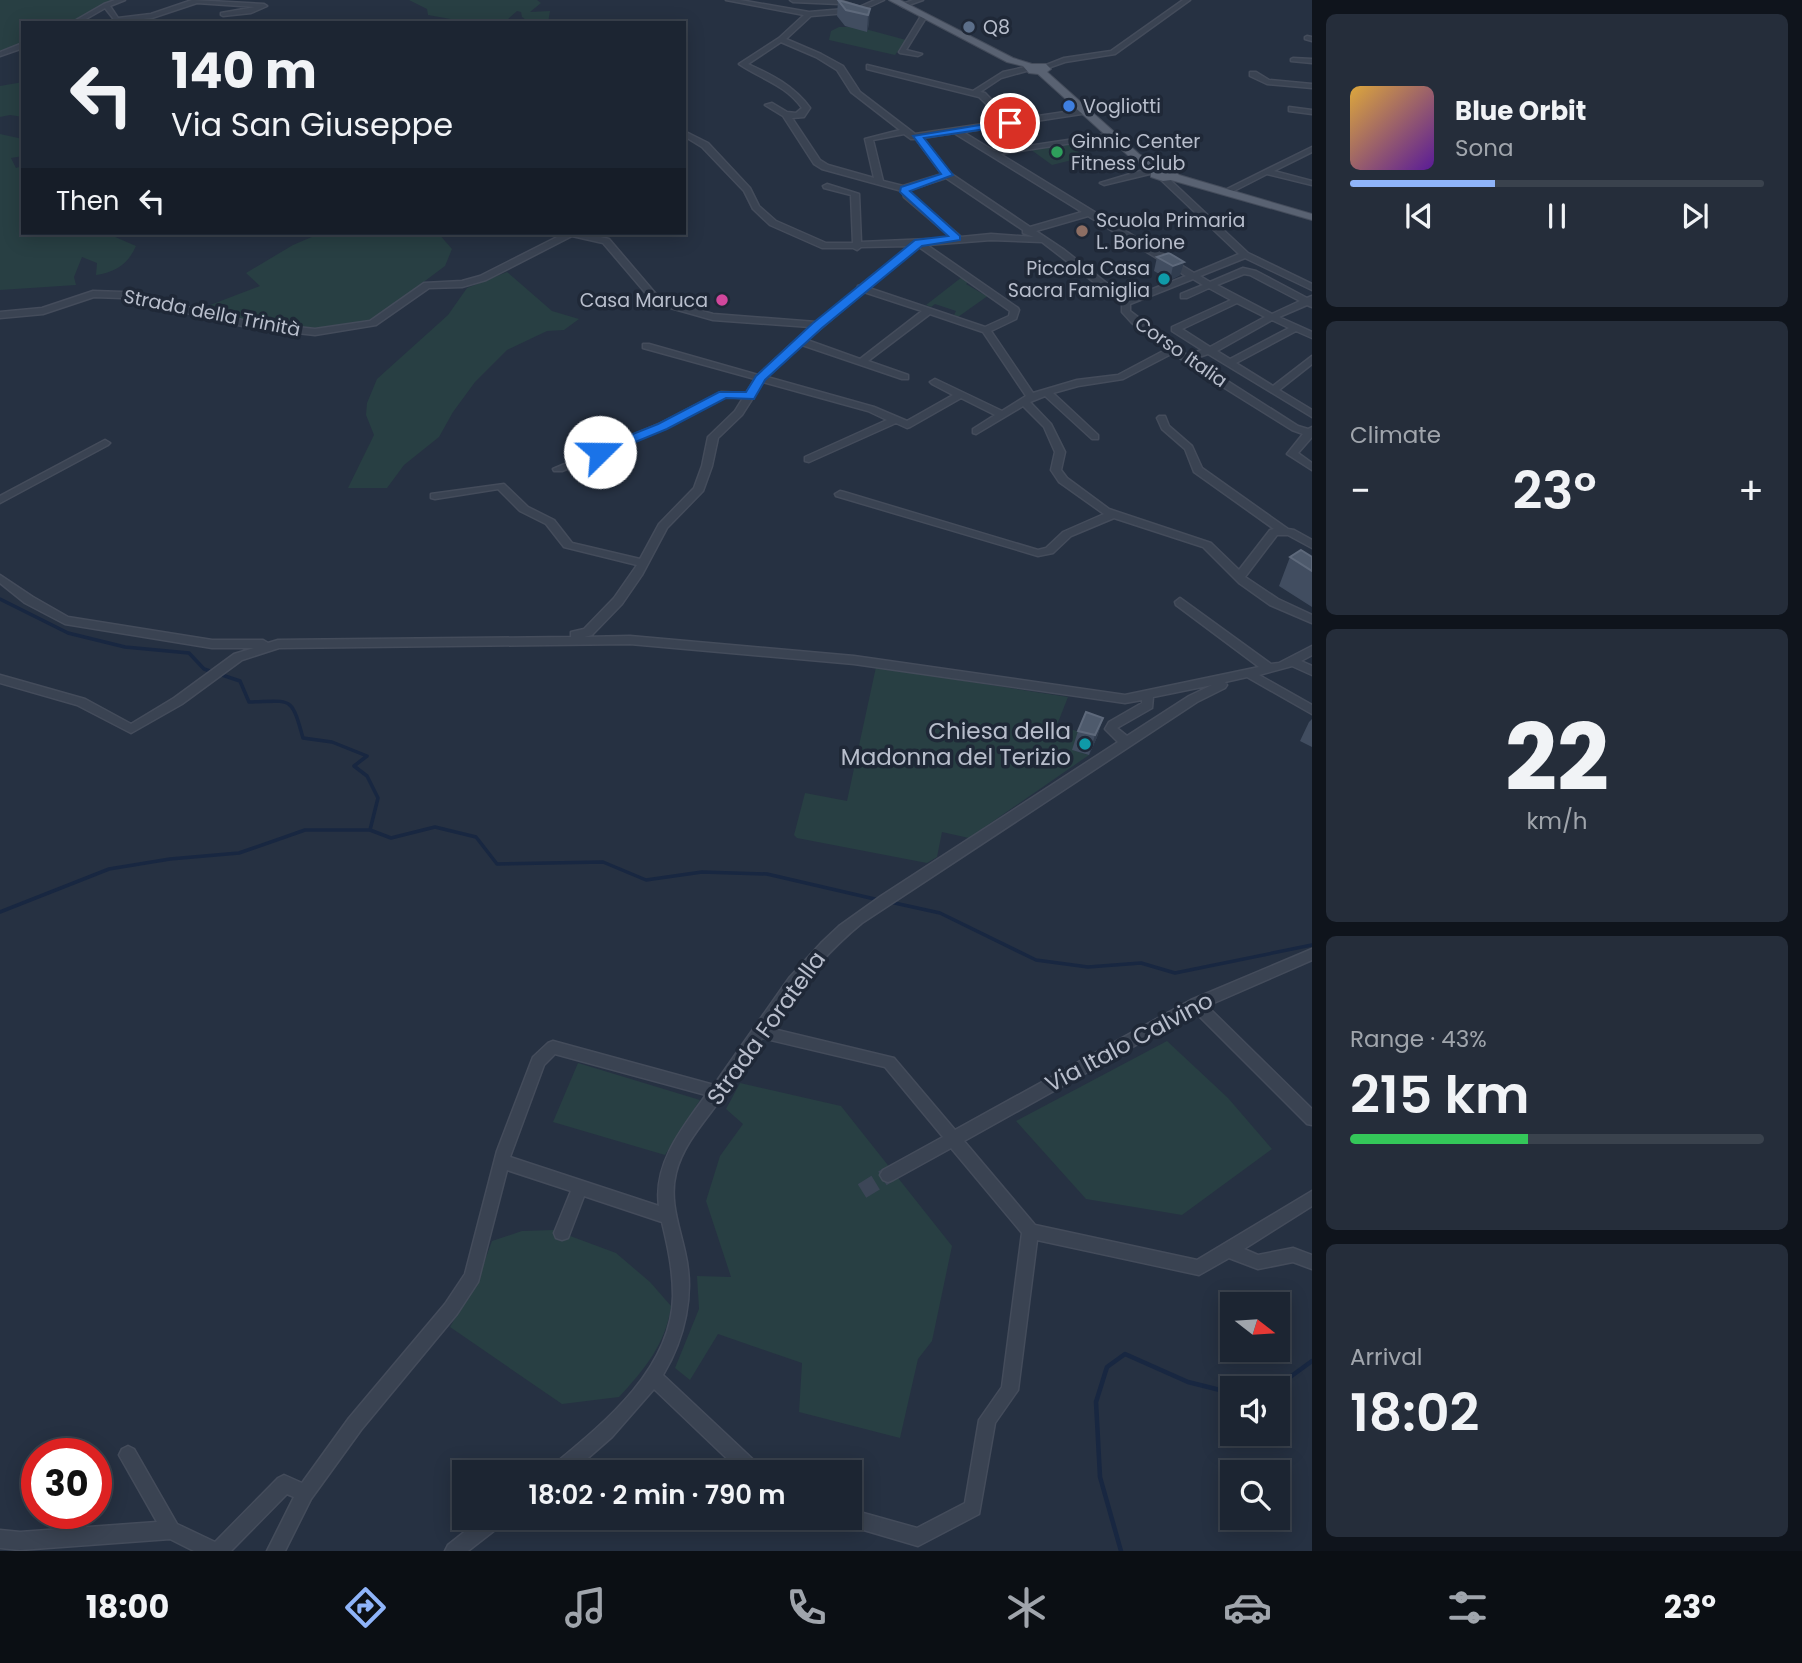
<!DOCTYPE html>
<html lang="en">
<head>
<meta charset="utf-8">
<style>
	:root { --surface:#1c2532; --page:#252d3a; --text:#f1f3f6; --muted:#a0a5ac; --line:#3a424d; --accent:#8fb4f9 }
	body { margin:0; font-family:Poppins,sans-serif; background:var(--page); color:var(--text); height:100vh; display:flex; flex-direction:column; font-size:26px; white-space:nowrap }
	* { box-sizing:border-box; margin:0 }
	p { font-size:23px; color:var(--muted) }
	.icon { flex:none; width:38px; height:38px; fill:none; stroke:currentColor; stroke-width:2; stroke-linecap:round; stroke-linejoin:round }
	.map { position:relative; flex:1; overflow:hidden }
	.side { display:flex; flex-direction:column; gap:14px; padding:14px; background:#0f141c; width:490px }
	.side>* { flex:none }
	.guide { position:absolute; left:21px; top:21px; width:665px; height:214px; border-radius:0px; box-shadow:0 4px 18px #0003,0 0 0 2px var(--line); background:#1c2532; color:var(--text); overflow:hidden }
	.needle { width:46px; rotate:107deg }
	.controls { position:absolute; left:1220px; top:1292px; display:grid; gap:14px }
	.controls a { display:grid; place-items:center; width:70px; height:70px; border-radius:0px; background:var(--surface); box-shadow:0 4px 18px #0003,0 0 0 2px var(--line); font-size:35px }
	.speed { position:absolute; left:21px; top:1438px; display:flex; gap:14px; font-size:35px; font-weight:700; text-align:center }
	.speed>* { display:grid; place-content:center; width:91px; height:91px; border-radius:50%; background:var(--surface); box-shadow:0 4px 18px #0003,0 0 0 2px var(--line); line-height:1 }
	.speed .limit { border:10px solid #d22; background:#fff; color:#111 }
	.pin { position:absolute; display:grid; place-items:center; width:60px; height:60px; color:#fff; margin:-30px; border:4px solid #fff; border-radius:50%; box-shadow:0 2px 7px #0007 }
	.me { position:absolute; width:77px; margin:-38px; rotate:68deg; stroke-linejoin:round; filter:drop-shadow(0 0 5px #0008) }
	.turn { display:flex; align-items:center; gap:24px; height:147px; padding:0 35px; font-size:32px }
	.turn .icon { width:91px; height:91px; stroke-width:2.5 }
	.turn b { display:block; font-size:49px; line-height:60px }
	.then { display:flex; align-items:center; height:66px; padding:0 35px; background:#0003; gap:14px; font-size:26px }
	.big { font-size:52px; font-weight:600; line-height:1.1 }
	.side .card { flex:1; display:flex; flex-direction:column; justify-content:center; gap:10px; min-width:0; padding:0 24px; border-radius:10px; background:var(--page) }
	.side .dial { align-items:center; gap:0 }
	.dial b { font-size:91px; line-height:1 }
	.song { display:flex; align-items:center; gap:21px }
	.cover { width:84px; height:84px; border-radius:10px; background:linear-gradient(135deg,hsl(40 70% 55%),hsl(270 70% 35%)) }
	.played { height:7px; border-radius:4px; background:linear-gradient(90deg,var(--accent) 35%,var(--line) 35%) }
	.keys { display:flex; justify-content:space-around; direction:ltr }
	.heat { display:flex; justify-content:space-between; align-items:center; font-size:38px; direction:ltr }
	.charge { height:10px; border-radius:5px; background:linear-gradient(90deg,#34c759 43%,var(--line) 0) }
	.trip { position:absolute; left:452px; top:1460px; width:410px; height:70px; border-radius:0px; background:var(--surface); box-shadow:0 4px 18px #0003,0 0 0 2px var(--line); font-weight:600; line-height:70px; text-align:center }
	.menu { display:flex; height:112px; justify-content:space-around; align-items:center; background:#0b0f14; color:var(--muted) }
	.menu .icon { width:49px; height:49px }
	.menu .current { color:var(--accent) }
	.menu b { font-size:32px; color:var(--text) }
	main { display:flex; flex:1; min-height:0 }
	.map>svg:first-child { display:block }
	.green { fill:#283f43 }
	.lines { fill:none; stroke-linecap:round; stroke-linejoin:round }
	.stream-far1 { stroke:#182741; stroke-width:3.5 }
	.stream { stroke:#182741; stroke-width:4.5 }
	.minor-tunnel { stroke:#3c4657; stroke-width:16; stroke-dasharray:16 8; stroke-linecap:butt }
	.minor-casing { stroke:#444c5b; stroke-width:3 }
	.major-casing { stroke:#444c5b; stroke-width:2 }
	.minor { fill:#3a4352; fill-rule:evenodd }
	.major { fill:#596272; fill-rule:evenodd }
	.wall { fill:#414d60 }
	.shaded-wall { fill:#313d4f }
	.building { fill:#4e5a6c; stroke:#5e697b; stroke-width:2 }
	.route { fill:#1a73e8; stroke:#114b97; stroke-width:2 }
	.service-dot { fill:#5c6f8a; stroke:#1f2837; stroke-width:2.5 }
	.shop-dot { fill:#3f7fe0; stroke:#1f2837; stroke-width:2.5 }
	.leisure-dot { fill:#2e9e5b; stroke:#1f2837; stroke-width:2.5 }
	.education-dot { fill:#8d6e63; stroke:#1f2837; stroke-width:2.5 }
	.culture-dot { fill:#0f9aa8; stroke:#1f2837; stroke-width:2.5 }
	.hotel-dot { fill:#d1479c; stroke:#1f2837; stroke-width:2.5 }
	.labels { text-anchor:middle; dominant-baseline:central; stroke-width:7; stroke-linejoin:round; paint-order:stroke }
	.far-poi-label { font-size:19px; fill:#b8becc; stroke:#1f2837; text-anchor:start }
	.far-street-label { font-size:19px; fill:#b8becc; stroke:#1f2837 }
	.poi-label { font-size:23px; fill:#b8becc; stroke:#1f2837; text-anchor:end }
	.street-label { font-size:23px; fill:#b8becc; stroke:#1f2837 }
</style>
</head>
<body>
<main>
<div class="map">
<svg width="1312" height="1551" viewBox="0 0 1312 1551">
	<rect width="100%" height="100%" fill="#263142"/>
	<!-- green -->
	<path class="green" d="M0,0H118L72,23H23V43L0,53Z
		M409,0H537L541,3L530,12L550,11L548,23H530L522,17L521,12L517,11L507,20H456L428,15L427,9Z
		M839,27H858L906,40L895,55L829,40L831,31Z
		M23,82V117L10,115L0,117V86Z
		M0,134L23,139V156L11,158L16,168L23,166V233H106L136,246C128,264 116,272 96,275L97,263L82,257L74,277L76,285L0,290Z
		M1070,144L1084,157L1052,165L1030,149Z
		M321,233H438L452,249L445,266L370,322L313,330L270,329L197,310L260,286L246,273L293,245Z
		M507,272L552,311L579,319L564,330L547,331L507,350L475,382L453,412L439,437L404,465L387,488H348L374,435L366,415L367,403L377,379L448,315L467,288Z
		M962,277L970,281L966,284L983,294L989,295L958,317L954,315L956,311L935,304L931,307L926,305Z
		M876,667L1068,697L1057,725L1080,732L1073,750L1089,755L969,838L942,832L937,857L927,863L797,838L794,835L805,793L847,801Z
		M1167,1041L1228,1098L1272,1149L1182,1215L1086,1199L1016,1121Z
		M578,1063L700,1100L665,1155L553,1122Z
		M740,1083L841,1106L952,1246L932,1341L918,1359L900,1438L799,1412L802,1363L718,1334L690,1380L675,1368L699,1309L697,1276L731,1277L706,1201L720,1156L743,1124L726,1109Z
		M554,1230L616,1253L650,1282L671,1306C666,1344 644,1370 619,1397L562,1404L450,1327L479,1276L492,1241L522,1231Z"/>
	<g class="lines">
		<!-- stream-far1 -->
		<path class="stream-far1" d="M0,599L68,633L125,647L189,653L204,669L240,681L249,702C292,701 291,695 303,738L332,742L367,756L354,766L367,776L378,798L370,830L391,838L435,827L476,837L497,864L603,862L646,880L702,872L767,874L879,900
			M890,902L940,913L1036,960L1088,967L1141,963L1175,973L1312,945
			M0,912L109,869L170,859L239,853L305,830H370"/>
		<!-- stream -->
		<path class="stream" d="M1275,1388L1312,1361
			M1121,1551L1100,1477L1096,1402L1107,1367L1125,1354L1188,1382L1232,1393"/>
		<!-- minor-tunnel -->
		<path class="minor-tunnel" d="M862,1191L888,1175"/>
		<!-- minor casing -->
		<g class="minor-casing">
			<path id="minor" d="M115,0H125L110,6L118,18L151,14L192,0L264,4L267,6L251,13L223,16L221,15V13L255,7L197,3L152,18L116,22L105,8L79,23H71L104,4Z
				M726,0H740L809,12L857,8L875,0H884L858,12L811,16L786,39L821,54L843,66L860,92L915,134L1004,121L979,97L867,69V65L973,91L1003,72L1030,66V70L1001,78L980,92L985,93L1011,120L1085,109H1088V113L963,132L994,151L1115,133L1116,135L1112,137L1000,154L1194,273L1239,254L1159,178L1166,176L1248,253L1312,284V290L1245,258L1200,276L1210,282L1243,268L1256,271L1307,298L1312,296V307L1307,305L1279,317L1312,332V338L1296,331L1236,363L1273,386L1312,356V364L1279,390L1312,410V417L1208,354L1193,359L1298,426L1308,429L1312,427V437L1298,453L1312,463V470L1287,454L1303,434L1292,430L1199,372L1173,353L1123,379L1078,386L1053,393L1098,435V439H1092L1045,396L1030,402L1051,424L1065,452L1061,470L1067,478L1109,509L1211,543L1239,570L1270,530L1274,529L1194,472L1185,449L1162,429L1157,418L1159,416H1165L1169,426L1192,446L1202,468L1288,529L1294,530L1312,540V548L1288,535H1277L1245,577L1278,599L1312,615V623L1270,605L1239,583L1203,547L1114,518L1071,536L1053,553L1038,556L836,496L835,494L840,491L844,492L1038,550L1046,548L1063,532L1104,514L1059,482L1051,470L1055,452L1044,427L1023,406L976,434L973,433V429L995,415L961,398L910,427L907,428L896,423L809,462L805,461V457L887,420L868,411L763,382L742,415L718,438L712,466L703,491L667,528L642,575L622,604L592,635L584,637L630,636L854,656L1125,695L1259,667L1176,605L1175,602L1180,598L1271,664L1279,663L1312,646V655L1301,661L1312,666V675L1292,666L1259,675L1312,705V714L1247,677L1225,682L1227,685L1225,688L1197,702L862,923C825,953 796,989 769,1028L894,1058L955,1130L1191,1000L1312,949V960L1207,1006L1312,1109V1125L1307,1124L1195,1012L964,1141L1035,1225L1197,1260L1312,1191V1206L1244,1249L1258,1255L1293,1248L1312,1255V1269L1293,1262L1258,1269L1229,1258L1199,1275L1037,1240L1018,1390L995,1423L979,1514L918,1546L840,1523L837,1517H849V1509L917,1528L965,1503L979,1420L1002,1387L1022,1233L951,1148L893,1180L888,1182L883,1180L880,1175L883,1170L943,1137L885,1067L762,1038C749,1058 737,1078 723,1096C706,1120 683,1144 676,1173C669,1200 679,1225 685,1252C695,1294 685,1338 663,1375L760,1466L763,1472H741L654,1389L612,1437L572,1472H549L552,1466C603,1424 672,1369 673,1296C673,1270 668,1247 662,1222L584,1196L568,1238L562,1240L556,1238L554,1233L571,1191L507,1170L478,1282L457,1314L361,1430L311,1499L285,1551H267L294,1497L287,1494L231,1551H194L170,1539L20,1550L0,1548V1530L20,1532L157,1522L119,1455L122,1449L128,1446L134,1449L177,1524L215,1542L278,1478L284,1475L302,1483L349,1418L445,1304L465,1274L497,1151L533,1057L548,1043L553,1041L714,1085L789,978L822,942L839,926L881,896L1118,742L1105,729L1109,722L1142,703V700L1125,703L854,664L630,644L279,648L242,660L182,704L131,733L77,705L0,683V675L85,699L131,724L174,698L234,654L254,648H212L65,624L25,603L0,583V575L33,597L68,617L212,640H263L268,643L278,640L571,637V632L584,629L614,598L637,565L564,547L546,524L520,511L498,489L435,499L431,498V494L504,484L528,507L554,520L572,543L640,559L659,524L694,488L702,466L708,437L735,411L743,398L726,397L665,428L562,471H554L553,469L659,424L721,392L746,393L755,379L643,348V344H649L758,375L810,327L713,320L660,305L649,297L603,243L572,236L486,280L462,287L429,288L376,325L315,335L251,328L122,298L94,297L43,314L0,318V312L42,308L93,291L122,292L251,322L315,329L370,321L424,283L462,281L480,276L565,233H582L609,239L655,293L666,301L713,314L816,322L857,289L858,286L861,285L910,246L861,247L857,250L853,248H822L770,225L753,209L744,191L702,147L684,136V131L708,143L750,188L759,206L776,221L826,243H853L851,195L824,188L823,186L827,184L859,194L861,242L952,238L904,197L902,191L822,169L814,164L783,116L765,105L772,103L787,112L796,113L802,108C786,85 761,79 739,64L779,38L804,15ZM781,42L816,57L837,70L851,92L900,130L865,139L874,178L828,165L820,160L792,118L804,117L810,108C794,86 772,75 748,64ZM954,133L1082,212L1030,227L950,173L923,138ZM904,134L911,139H916L942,174L903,186L883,181L873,140ZM946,178L1023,230V233L1034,237L991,234L961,237L911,194L909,190ZM1088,216L1186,276L1127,299L1063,249L1036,231ZM991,240L1042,242L1122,304V312L1132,323L1167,349L1118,375L1077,380L1033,393L991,331L1016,319L1019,310L1018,308L927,245ZM919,247L1010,311L1009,316L985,327L869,288ZM1244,274L1250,275L1300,301L1272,314L1217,285ZM1193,279L1203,285L1181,294V298H1187L1209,288L1231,300L1172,327V331L1202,350L1187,355L1130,311V304ZM864,292L922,311L860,359L807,340ZM1237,303L1265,317L1210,347L1182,329ZM930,314L983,332L1026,396L1002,411L935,379L930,382L932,384L953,395L907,421L874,407L767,377L802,345L902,379H908V375L868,361ZM1272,320L1289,328L1230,359L1217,351ZM1212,685L1189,696L1127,736L1117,728L1152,708L1153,697ZM555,1054L706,1095C682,1128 653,1164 659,1206L510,1157L544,1065Z
				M790,0H839L857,6L854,8L839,4L793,2Z
				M913,0H923L903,7L900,5Z
				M1183,0H1190L1115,54L1065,62L1045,69L1041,67L1064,58L1111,51Z
				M924,14L927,16L906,50L922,54L918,56L900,53L899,52L921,16Z
				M1307,36L1312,37V41L1305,39V37Z
				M23,43V48L0,56V52Z
				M1293,58L1312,59V63L1291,61V59Z
				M1250,72H1256L1269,80L1312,84V88L1267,84L1250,76Z
				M1289,107L1312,110V114L1289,111Z
				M1312,147V152L1274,171L1312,181V185L1267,174L1228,194L1221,192Z
				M1147,169L1158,172L1104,185L1100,183Z
				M105,440L110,443L108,445L0,503V496Z
				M483,1517H507L504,1523L468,1551H445L448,1545Z"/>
		</g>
		<!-- major casing -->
		<g class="major-casing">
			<path id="major" d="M889,0H900L1013,58L1032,64H1046L1051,69L1047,72L1139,154L1159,167L1173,169L1179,175L1312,214V220L1171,180L1163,181L1151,177V171L1131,158L1038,74L1029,73L1023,66L1007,62Z"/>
		</g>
		<!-- minor -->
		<use href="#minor" class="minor"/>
		<!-- major -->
		<use href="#major" class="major"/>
	</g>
	<!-- wall -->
	<path class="wall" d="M838,0L870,9L867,32L845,26L837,16Z
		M1169,253L1180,275L1170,280L1154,271L1157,257Z
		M1290,557H1312V607L1279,586Z
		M1103,718L1097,737L1089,755L1072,750L1078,731Z
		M1312,719V747L1300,741L1309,722Z"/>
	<!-- shaded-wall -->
	<path class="shaded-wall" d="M870,9L869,25L867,32L868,15Z
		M1184,262L1180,275L1170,280L1173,266Z
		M1103,718L1097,737L1089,755L1095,735Z"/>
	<!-- building -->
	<path class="building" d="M838,0L870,9L868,15L846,10Z
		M1169,253L1184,262L1173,266L1157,257Z
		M1301,550L1312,557V571L1290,557Z
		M1086,712L1103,718L1095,735L1078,731Z"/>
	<!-- route -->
	<path class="route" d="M1010,120L1014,123L1013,125L924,138L953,175L910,191L960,236V240L922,246L822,328L765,380L754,399L726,398L667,429L604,455H595V449L658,424L719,392H746L756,376L813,323L915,240L948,236L900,192L901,187L941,174L913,136Z"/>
	<!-- markers -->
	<circle class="service-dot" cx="969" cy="27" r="7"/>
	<circle class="shop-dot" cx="1069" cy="106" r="7"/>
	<circle class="leisure-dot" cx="1057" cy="152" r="7"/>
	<circle class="education-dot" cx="1082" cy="231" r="7"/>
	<g class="culture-dot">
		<circle cx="1164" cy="279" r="7"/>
		<circle cx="1085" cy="744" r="7"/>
	</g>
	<circle class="hotel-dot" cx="722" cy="300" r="7"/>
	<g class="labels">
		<!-- far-poi labels -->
		<g class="far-poi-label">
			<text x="983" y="27">Q8</text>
			<text x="1083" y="106">Vogliotti</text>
			<text x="1071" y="141">Ginnic Center<tspan x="1071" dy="22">Fitness Club</tspan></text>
			<text x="1096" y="220">Scuola Primaria<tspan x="1096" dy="22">L. Borione</tspan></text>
			<text x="1150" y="268" text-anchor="end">Piccola Casa<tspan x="1150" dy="22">Sacra Famiglia</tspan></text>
			<text x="708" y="300" text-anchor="end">Casa Maruca</text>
		</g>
		<!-- far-street labels -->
		<g class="far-street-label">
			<text transform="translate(212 313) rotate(11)">Strada della Trinità</text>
			<text transform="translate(1181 352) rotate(35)">Corso Italia</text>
		</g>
		<!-- poi labels -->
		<g class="poi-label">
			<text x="1071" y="731">Chiesa della<tspan x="1071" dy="26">Madonna del Terizio</tspan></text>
		</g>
		<!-- street labels -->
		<g class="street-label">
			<text transform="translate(766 1028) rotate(-54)">Strada Foratella</text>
			<text transform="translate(1129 1042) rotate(-28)">Via Italo Calvino</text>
		</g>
	</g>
</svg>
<div class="controls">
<a><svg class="needle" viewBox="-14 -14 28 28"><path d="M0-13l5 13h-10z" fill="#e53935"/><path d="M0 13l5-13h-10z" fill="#a0a5ac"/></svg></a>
<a><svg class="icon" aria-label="sound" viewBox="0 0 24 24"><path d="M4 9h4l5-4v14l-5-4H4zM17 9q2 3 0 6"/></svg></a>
<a><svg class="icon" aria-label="search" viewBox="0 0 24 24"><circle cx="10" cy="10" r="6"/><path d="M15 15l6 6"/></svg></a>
</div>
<div class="speed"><div class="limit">30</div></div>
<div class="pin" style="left:1010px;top:123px;background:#d93025"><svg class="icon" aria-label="arrive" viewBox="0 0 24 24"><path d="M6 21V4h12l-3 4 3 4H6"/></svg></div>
<svg class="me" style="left:600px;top:452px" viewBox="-20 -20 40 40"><circle r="19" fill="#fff"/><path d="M0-13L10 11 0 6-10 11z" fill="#1a73e8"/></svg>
<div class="trip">18:02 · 2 min · 790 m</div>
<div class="guide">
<div class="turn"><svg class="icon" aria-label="left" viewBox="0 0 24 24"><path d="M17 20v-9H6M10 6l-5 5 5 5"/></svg><div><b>140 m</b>Via San Giuseppe</div></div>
<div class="then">Then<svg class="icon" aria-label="left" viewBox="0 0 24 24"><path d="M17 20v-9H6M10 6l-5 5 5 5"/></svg></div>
</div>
</div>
<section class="side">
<div class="card">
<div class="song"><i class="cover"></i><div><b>Blue Orbit</b><p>Sona</p></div></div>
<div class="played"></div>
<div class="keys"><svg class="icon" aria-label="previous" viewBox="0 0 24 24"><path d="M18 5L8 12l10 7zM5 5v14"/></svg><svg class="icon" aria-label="pause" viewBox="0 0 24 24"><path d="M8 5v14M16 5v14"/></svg><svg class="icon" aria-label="next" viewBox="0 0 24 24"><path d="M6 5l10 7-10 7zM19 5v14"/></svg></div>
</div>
<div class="card"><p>Climate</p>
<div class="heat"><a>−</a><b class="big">23°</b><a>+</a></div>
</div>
<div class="card dial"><b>22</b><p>km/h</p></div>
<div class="card"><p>Range · 43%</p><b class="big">215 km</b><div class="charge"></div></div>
<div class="card"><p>Arrival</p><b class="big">18:02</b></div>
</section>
</main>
<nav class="menu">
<b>18:00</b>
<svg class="icon current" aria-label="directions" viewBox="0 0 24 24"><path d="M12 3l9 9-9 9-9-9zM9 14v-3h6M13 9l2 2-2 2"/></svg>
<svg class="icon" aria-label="music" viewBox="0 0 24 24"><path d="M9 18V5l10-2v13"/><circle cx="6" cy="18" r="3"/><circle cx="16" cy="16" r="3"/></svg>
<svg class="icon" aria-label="phone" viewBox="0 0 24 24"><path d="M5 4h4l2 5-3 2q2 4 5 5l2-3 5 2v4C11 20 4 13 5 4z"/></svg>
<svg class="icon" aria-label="climate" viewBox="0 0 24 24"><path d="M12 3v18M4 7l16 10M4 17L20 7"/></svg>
<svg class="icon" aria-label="car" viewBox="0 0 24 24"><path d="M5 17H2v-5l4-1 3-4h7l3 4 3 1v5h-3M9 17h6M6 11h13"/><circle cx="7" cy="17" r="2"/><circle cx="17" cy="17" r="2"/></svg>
<svg class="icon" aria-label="filters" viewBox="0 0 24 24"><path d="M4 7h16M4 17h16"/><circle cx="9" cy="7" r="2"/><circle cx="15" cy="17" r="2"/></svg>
<b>23°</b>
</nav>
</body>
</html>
